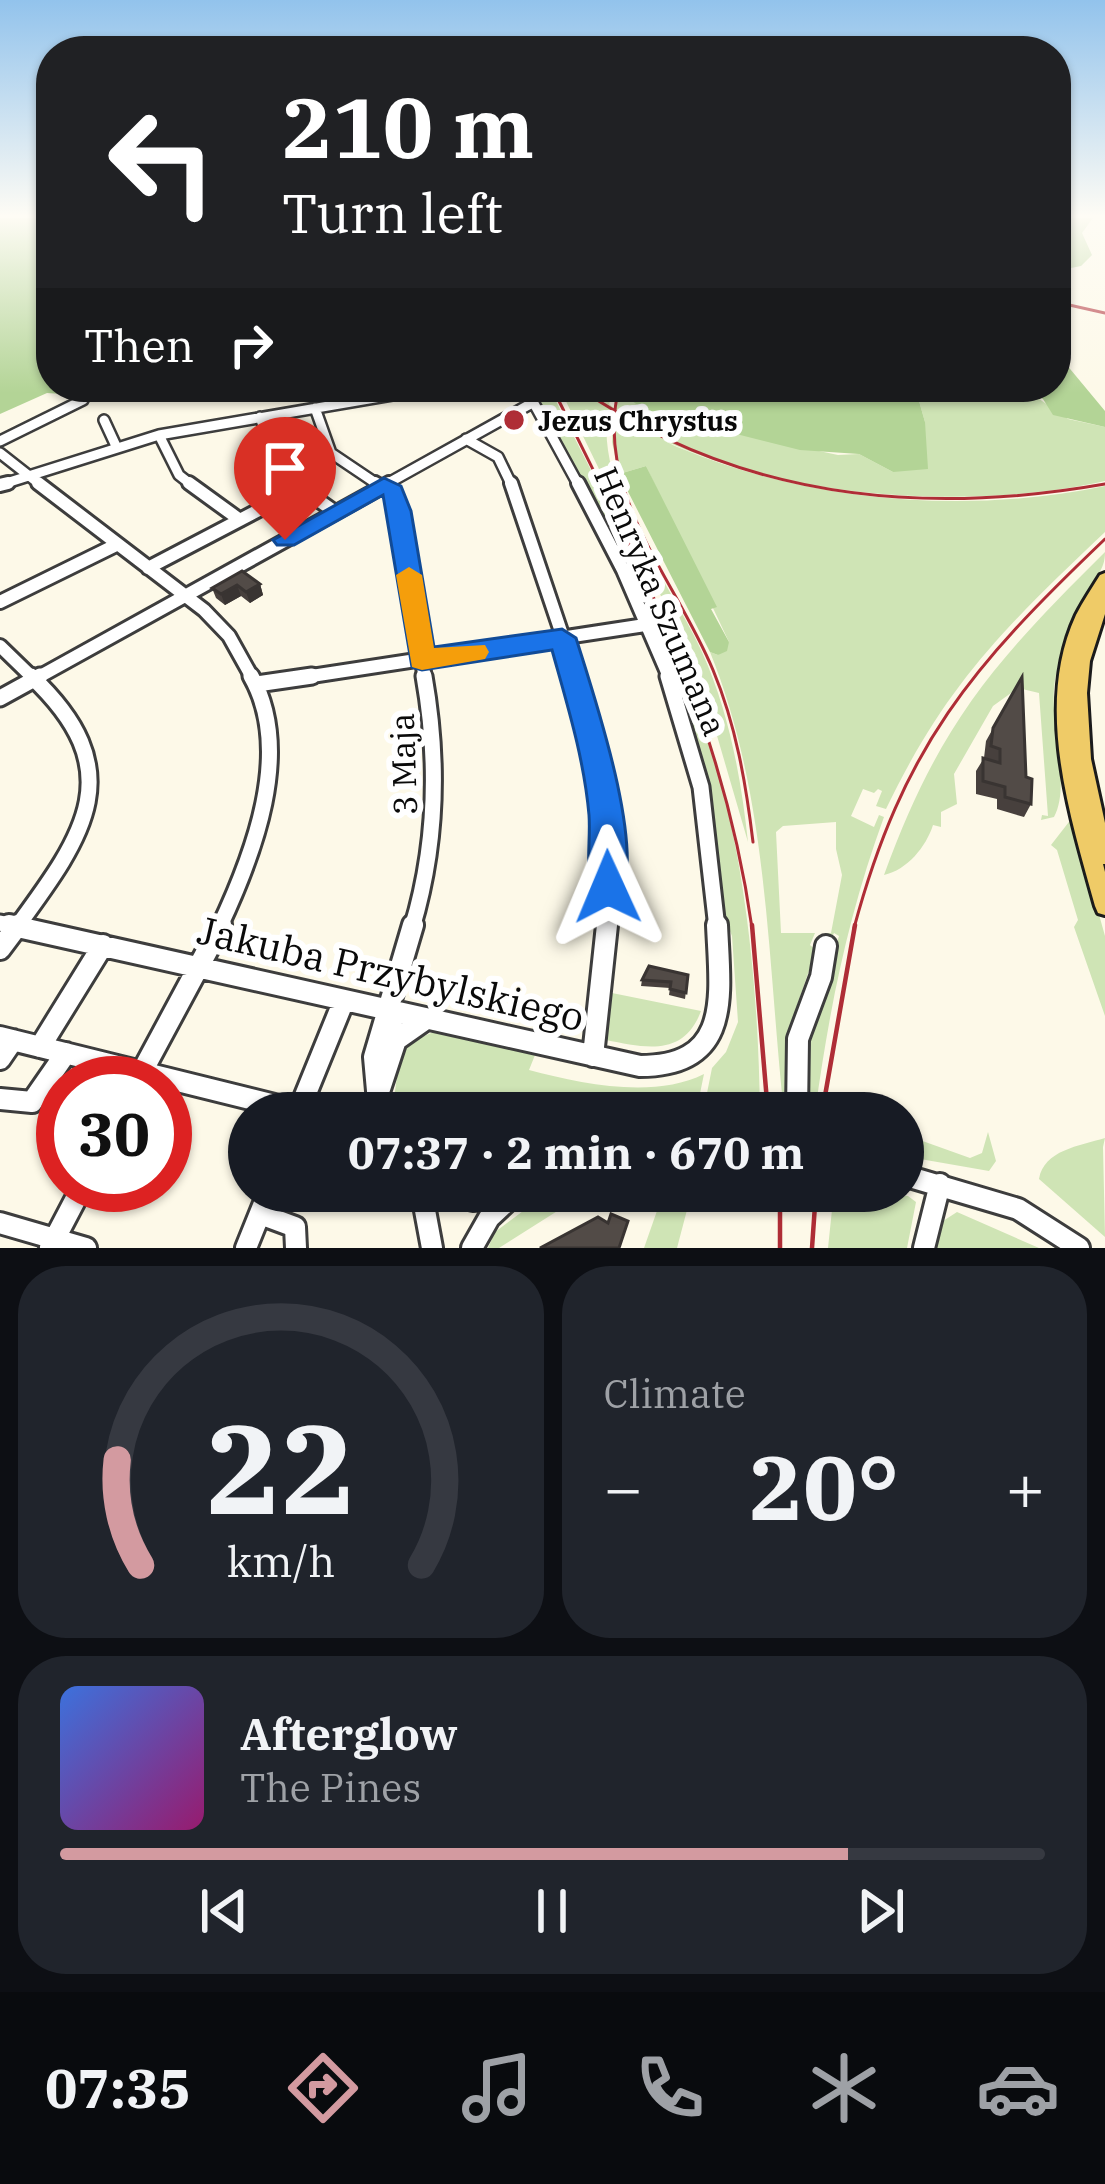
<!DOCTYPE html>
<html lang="en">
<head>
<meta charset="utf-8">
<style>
	:root { --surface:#171b24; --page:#20242c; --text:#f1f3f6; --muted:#9ea1a6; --line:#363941; --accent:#d39aa0 }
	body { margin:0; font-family:"IBM Plex Serif",serif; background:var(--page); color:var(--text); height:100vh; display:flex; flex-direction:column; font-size:45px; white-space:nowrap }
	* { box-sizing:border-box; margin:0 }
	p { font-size:39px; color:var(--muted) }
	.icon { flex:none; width:66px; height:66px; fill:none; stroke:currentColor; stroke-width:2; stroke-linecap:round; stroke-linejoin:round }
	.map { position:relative; height:1248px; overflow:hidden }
	.details { display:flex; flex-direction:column; gap:18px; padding:18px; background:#0d0f14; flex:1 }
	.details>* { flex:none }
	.top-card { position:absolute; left:36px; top:36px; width:1035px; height:366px; border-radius:48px; box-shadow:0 3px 9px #0004; background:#202124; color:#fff; overflow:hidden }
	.speed { position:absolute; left:36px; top:1056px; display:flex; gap:24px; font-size:60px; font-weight:700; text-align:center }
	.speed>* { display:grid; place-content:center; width:156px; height:156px; border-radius:50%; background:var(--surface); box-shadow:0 3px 9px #0004; line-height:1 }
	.speed .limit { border:18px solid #d22; background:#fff; color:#111 }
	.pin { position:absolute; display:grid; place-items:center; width:102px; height:102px; color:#fff; margin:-123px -51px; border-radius:50% 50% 50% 0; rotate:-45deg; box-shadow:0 0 12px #0007 }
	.pin .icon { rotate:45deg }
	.me { position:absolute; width:132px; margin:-66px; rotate:359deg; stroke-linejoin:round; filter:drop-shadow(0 0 9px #0008) }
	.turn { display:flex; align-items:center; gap:42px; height:252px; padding:0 48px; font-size:54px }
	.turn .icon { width:156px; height:156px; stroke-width:2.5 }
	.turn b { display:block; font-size:84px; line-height:102px }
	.then { display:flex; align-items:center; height:114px; padding:0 48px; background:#0003; gap:24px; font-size:45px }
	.big { font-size:90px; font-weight:800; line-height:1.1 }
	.details .tile { flex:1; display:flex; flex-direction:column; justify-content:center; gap:18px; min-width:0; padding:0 42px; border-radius:48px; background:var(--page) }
	.details .dial { align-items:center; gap:0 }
	.dial svg { height:312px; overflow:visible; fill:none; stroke:var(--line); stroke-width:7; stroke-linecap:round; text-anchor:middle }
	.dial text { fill:var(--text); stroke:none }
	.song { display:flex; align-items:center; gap:36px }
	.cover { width:144px; height:144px; border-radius:18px; background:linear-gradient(135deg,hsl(220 70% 55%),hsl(320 70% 35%)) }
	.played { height:12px; border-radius:6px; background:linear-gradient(90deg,var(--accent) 80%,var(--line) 80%) }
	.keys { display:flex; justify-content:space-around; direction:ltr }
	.heat { display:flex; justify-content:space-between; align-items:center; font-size:66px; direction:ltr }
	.details .tiles { flex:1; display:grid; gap:18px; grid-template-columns:1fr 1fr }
	.tile:last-child { grid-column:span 2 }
	.trip { position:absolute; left:228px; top:1092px; width:696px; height:120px; border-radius:60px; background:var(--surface); box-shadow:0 3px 9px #0004; font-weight:800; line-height:120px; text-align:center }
	.tab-bar { display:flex; height:192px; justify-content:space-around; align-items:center; background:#090b0e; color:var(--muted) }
	.tab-bar .icon { width:84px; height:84px }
	.tab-bar .selected { color:var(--accent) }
	.tab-bar b { font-size:54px; color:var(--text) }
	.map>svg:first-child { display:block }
	.green { fill:#cfe4b5 }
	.forest { fill:#b3d496 }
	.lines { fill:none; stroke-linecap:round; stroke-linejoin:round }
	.minor-far3-casing { stroke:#3d3d3d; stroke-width:14 }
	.minor-far2-casing { stroke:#3d3d3d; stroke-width:18 }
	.minor-far1-casing { stroke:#3d3d3d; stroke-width:21 }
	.minor-casing { stroke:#3d3d3d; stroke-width:26 }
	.major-casing { stroke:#1b1b1b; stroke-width:6 }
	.minor-far3 { stroke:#fff; stroke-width:9 }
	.minor-far2 { stroke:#fff; stroke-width:12 }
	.minor-far1 { stroke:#fff; stroke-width:15 }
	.minor { stroke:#fff; stroke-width:20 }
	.major { fill:#efcb67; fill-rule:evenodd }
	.rail-far1 { stroke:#af2d36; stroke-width:3 }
	.rail { stroke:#af2d36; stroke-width:4.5 }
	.wall { fill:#47403d }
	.shaded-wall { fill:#393432 }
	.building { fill:#524b47; stroke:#393432; stroke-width:3 }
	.route { fill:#1a73e8; stroke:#114b97; stroke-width:3 }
	.slow { fill:#f59e0b }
	.poi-dot { fill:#af2d36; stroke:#fff; stroke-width:4.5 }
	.labels { text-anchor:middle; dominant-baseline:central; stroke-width:12; stroke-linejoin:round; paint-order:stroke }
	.far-poi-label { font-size:27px; font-weight:bold; fill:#0a0a0a; stroke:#fff; text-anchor:start }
	.street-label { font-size:33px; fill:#0a0a0a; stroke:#fff }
	.near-street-label { font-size:39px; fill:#0a0a0a; stroke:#fff }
</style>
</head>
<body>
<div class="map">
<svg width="1105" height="1248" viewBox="0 0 1105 1248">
	<rect width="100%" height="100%" fill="#fdf9e8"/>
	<!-- green -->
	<path class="green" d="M529,387H549C596,482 648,576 687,675C741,814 758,965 760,1113H703L712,1068L726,1052L738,1022L732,936L728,926L722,925L716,848L699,756L583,481Z
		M559,387C584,387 648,435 680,448C810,502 967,515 1105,486V532C1006,626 946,684 886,809L876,806L882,791L878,789L874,793L863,789L851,816L874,827L879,815L884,817C848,915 829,1010 815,1113H803L800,1062L839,936L834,933L831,939L827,933H831L842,875L836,849V822L783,826L776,832L781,933H815L810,945L816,950L789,1029L788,1113H784C767,958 769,798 710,652L718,655L729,642L646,466L619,474L612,442L613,415L608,412C595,490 671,583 702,652C729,712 741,777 748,842L699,674Z
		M580,387H617L609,404L614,408L623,387H637L633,392L688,419L729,432L838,455L859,454L893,472L925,422L915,387H1022L1068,419L1105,427V481C949,516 705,496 580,387Z
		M1105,552C1105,571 1095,576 1087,592C1073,618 1060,651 1055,680C1048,722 1072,783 1054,817L1041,820L1042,815L1048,816L1039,693L1018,688L993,706L954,774L957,804L941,812V827L933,825C926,847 907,870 884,875C939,724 993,663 1105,552Z
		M1072,818L1105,936V1016L1074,927L1078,920L1057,850L1051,845Z
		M612,993L701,1011C684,1057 646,1048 606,1040Z
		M436,1031L535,1055L529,1070C582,1084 654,1099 704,1074L696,1113H392L399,1062L407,1043Z
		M988,1132L996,1161L989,1171L903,1156V1134L970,1158L982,1153Z
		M1105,1138L1103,1147L1105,1237L1039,1179C1044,1150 1079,1146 1105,1138Z
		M550,1191H589L499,1248H488L495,1232Z
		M624,1191H692L677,1248H644L658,1208Z
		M840,1191L908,1196L916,1202L907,1248H828L833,1200L840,1201Z
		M957,1212L1039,1248H935L940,1223Z"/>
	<!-- forest -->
	<path class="forest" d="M0,218H51V387H302L211,399L87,400L92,396L47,393L0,414Z
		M1056,218H1093L1082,233L1092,255L1081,266L1056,271Z
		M1056,352L1105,411V427L1053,415L1043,399L1022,387H1056Z
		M637,387H915L925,422L928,469L893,472L859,454L800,450L645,411L631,400Z
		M646,466L717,607L711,609L729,642L727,651L718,655L710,652L619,474Z"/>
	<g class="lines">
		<!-- minor-far3 casing -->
		<g class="minor-far3-casing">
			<path id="minor-far3" d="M525,387L579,486
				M315,408L331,453L380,486
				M260,417L279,472L298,486
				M104,420L116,446
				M159,435L179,475L193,486
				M466,439L498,457L512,486
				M0,441L83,400
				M0,453L42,486
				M0,485L159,435L439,387
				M383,486L534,402"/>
		</g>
		<!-- minor-far2 casing -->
		<g class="minor-far2-casing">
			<path id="minor-far2" d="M38,483L204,610L229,636L253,679
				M189,483L240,520
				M294,483L335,512
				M375,483L394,495L425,679
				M511,483L577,679
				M578,483L623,570L670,679
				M0,485L8,483
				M148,568L299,489
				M0,602L116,545
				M0,646L34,679
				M35,679L389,483
				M292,679L645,625"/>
		</g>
		<!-- minor-far1 casing -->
		<g class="minor-far1-casing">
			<path id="minor-far1" d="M576,676C601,758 612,842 607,928
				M668,676L701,787L717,928
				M257,684L312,676
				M0,698L40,676
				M0,923L22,928
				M16,928C86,833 131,770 31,676
				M219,928C253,856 294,751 251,676
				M412,928C437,845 439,761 424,676"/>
		</g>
		<!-- minor casing -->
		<g class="minor-casing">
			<path id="minor" d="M9,925L640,1066C733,1066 720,995 717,925
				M0,949L18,925
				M0,1037L299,1111
				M396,1040L426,1019
				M40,1047L103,945
				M593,1056L607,925
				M0,1059L13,1040
				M136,1083L221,925
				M378,1095L396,1040L388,1011
				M0,1099L32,1102L66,1053
				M298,1113L344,1000
				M379,1113L374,1057L413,925
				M797,1113L798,1039L821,977L826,946
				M903,1175L1018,1209L1079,1248
				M414,1191L424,1205L432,1248
				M435,1191L474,1200L495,1191
				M260,1214L295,1227L296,1248
				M0,1223L86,1248
				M50,1248L83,1185
				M246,1248L269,1191
				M472,1248L489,1218L518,1191
				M924,1248L940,1184"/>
		</g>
		<!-- major casing -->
		<g class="major-casing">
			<path id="major" d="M1105,573V614L1090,661L1087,693L1091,759L1105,823V864H1103L1105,872V915L1098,913L1095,906C1070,815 1034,706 1076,615C1083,601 1092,588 1100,575Z"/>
		</g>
		<!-- minor-far3 -->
		<use href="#minor-far3" class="minor-far3"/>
		<!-- minor-far2 -->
		<use href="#minor-far2" class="minor-far2"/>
		<!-- minor-far1 -->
		<use href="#minor-far1" class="minor-far1"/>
		<!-- minor -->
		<use href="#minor" class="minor"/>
		<!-- major -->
		<use href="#major" class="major"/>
		<!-- rail-far1 -->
		<path class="rail-far1" d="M1056,302L1105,313
			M552,387C643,570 723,722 752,928
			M578,387C736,498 918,517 1105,484
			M619,387C593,493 675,578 713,670C736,725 746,784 753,842
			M854,928C903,746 972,666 1105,539"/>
		<!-- rail -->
		<path class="rail" d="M752,925L768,1113
			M822,1113L855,925
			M780,1191V1248
			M812,1248L816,1191"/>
	</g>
	<!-- wall -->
	<path class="wall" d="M260,584L263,595L250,603L241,596L225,605L216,598L212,588Z
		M1022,677L1026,777L1031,804L1024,817L997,809V799L976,794V771L984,758L986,741Z
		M688,975L685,999L669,995L670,988L641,986L642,980Z"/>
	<!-- shaded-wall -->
	<path class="shaded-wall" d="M260,584L263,595L250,603L246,592Z
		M237,585L241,596L225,605L221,594Z"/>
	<!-- building -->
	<path class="building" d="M242,571L260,584L246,592L237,585L221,594L212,588Z
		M1022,677L1026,777L1032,779L1031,804L1005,797V787L983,781V758L1000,763V749L991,746L993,728Z
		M649,966L688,975L686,993L670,989L671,982L642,980Z
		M611,1214L628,1221L619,1248H540L598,1217L608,1223Z"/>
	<!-- sky -->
	<linearGradient id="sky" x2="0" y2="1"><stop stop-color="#92c3ec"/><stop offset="0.55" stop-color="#fefcf5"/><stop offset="1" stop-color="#fefcf5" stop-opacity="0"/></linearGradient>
	<rect width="1105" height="393" fill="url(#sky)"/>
	<!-- route -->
	<path class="route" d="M384,478L401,486L411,511L434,647L562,629L576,638C594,696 645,845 621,899L608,904L595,899C584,874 591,842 589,815C584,758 567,704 552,650L422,670L412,667L383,495L294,545H277L273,540Z"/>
	<!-- slow -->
	<path class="slow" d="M409,567L422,575L434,648L485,645L489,652L485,659L422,670L412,667L396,575Z"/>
	<!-- markers -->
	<circle class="poi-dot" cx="514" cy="420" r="12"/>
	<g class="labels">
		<!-- far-poi labels -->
		<g class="far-poi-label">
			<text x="538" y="420">Jezus Chrystus</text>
		</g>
		<!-- street labels -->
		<g class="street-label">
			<text transform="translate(661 601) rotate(67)">Henryka Szumana</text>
			<text transform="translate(403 764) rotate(-92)">3 Maja</text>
		</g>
		<!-- near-street labels -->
		<g class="near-street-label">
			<text transform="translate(391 973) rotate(13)">Jakuba Przybylskiego</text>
		</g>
	</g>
</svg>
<div class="speed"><div class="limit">30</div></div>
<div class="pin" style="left:285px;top:540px;background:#d93025"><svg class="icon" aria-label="arrive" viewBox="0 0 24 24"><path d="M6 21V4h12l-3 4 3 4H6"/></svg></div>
<svg class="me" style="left:608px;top:887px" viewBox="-20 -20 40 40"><path d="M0-17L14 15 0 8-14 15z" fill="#1a73e8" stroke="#fff" stroke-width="4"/></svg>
<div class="trip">07:37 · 2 min · 670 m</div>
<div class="top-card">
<div class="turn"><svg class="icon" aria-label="left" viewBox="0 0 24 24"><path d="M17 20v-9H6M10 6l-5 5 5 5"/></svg><div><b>210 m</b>Turn left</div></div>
<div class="then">Then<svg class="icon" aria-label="right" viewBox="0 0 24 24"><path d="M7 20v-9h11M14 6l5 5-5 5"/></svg></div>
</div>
</div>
<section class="details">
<div class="tiles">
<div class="tile dial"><svg viewBox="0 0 100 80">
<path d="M14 69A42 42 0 1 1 86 69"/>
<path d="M14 69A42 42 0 0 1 8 42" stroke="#d39aa0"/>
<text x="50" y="56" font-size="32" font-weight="700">22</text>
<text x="50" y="72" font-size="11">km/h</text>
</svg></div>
<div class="tile"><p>Climate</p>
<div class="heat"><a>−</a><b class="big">20°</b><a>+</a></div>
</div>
<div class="tile">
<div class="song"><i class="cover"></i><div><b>Afterglow</b><p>The Pines</p></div></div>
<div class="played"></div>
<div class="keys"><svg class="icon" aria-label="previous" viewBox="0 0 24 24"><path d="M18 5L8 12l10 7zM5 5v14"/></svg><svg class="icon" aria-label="pause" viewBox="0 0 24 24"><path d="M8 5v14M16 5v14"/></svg><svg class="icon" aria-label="next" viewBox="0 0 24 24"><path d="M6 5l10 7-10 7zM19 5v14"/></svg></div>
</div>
</div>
</section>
<nav class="tab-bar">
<b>07:35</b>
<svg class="icon selected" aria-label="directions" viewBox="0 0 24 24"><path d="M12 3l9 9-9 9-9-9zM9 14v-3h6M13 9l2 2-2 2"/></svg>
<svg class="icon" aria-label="music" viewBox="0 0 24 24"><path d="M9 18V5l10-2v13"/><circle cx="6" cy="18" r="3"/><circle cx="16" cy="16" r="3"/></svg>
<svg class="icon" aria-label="phone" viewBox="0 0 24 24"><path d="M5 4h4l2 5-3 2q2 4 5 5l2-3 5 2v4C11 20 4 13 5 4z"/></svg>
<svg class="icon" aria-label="climate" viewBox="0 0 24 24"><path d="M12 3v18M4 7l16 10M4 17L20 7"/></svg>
<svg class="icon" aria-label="car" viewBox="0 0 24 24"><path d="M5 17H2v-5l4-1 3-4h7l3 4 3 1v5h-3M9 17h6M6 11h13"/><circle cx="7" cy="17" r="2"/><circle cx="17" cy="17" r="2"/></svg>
</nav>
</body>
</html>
